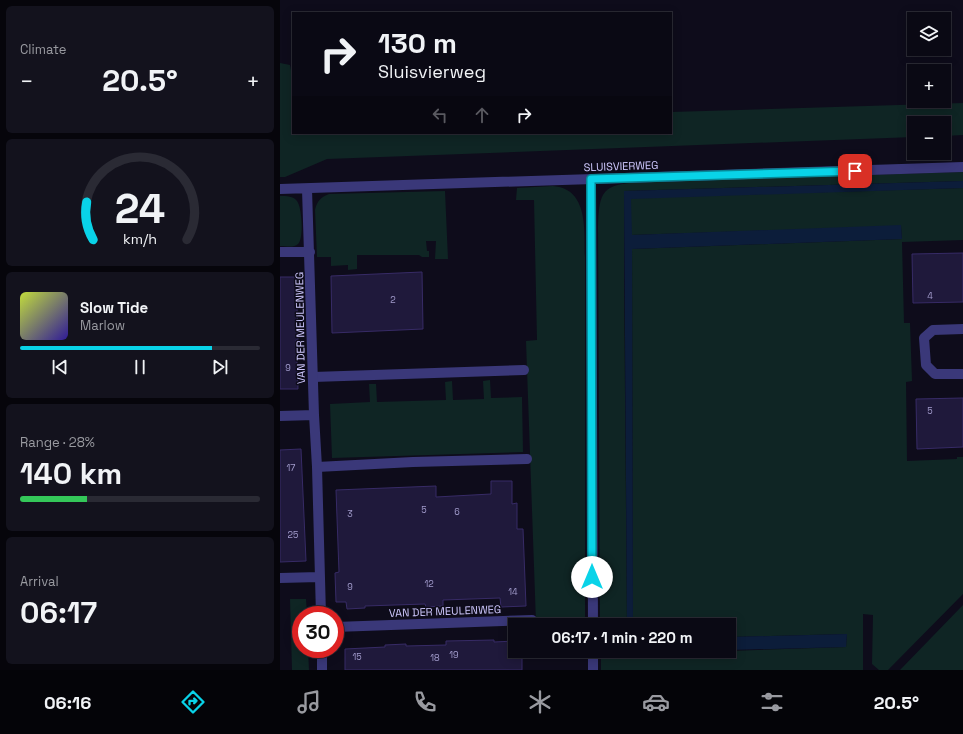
<!DOCTYPE html>
<html lang="en">
<head>
<meta charset="utf-8">
<style>
	:root { --surface:#0a0914; --page:#13121d; --text:#f1f3f6; --muted:#999aa0; --line:#2a2a34; --accent:#09d3e8 }
	body { margin:0; font-family:"Space Grotesk",sans-serif; background:var(--page); color:var(--text); height:100vh; display:flex; flex-direction:column; font-size:15px; white-space:nowrap }
	* { box-sizing:border-box; margin:0 }
	p { font-size:13px; color:var(--muted) }
	.icon { flex:none; width:22px; height:22px; fill:none; stroke:currentColor; stroke-width:2; stroke-linecap:round; stroke-linejoin:round }
	.map { position:relative; flex:1; overflow:hidden }
	.drawer { display:flex; flex-direction:column; gap:6px; padding:6px; background:#06050b; width:280px }
	.drawer>* { flex:none }
	.banner { position:absolute; left:12px; top:12px; width:380px; height:122px; border-radius:0px; box-shadow:0 2px 10px #0003,0 0 0 1px var(--line); background:#0a0914; color:var(--text); overflow:hidden }
	.buttons { position:absolute; left:627px; top:12px; display:grid; gap:8px }
	.buttons a { display:grid; place-items:center; width:44px; height:44px; border-radius:0px; background:var(--surface); box-shadow:0 2px 10px #0003,0 0 0 1px var(--line); font-size:20px }
	.speed { position:absolute; left:12px; top:606px; display:flex; gap:8px; font-size:20px; font-weight:700; text-align:center }
	.speed>* { display:grid; place-content:center; width:52px; height:52px; border-radius:50%; background:var(--surface); box-shadow:0 2px 10px #0003,0 0 0 1px var(--line); line-height:1 }
	.speed .limit { border:6px solid #d22; background:#fff; color:#111 }
	.pin { position:absolute; display:grid; place-items:center; width:34px; height:34px; color:#fff; margin:-17px; border-radius:8px; box-shadow:0 2px 6px #0006 }
	.me { position:absolute; width:44px; margin:-22px; rotate:0deg; stroke-linejoin:round; filter:drop-shadow(0 0 3px #0008) }
	.turn { display:flex; align-items:center; gap:14px; height:84px; padding:0 20px; font-size:18px }
	.turn .icon { width:52px; height:52px; stroke-width:2.5 }
	.turn b { display:block; font-size:28px; line-height:34px }
	.lanes { display:flex; align-items:center; height:38px; padding:0 20px; background:#0003; justify-content:center; gap:20px; direction:ltr }
	.lanes .off { opacity:.35 }
	.big { font-size:30px; font-weight:600; line-height:1.1 }
	.drawer .widget { flex:1; display:flex; flex-direction:column; justify-content:center; gap:6px; min-width:0; padding:0 14px; border-radius:6px; background:var(--page) }
	.drawer .dial { align-items:center; gap:0 }
	.dial svg { height:104px; overflow:visible; fill:none; stroke:var(--line); stroke-width:7; stroke-linecap:round; text-anchor:middle }
	.dial text { fill:var(--text); stroke:none }
	.song { display:flex; align-items:center; gap:12px }
	.cover { width:48px; height:48px; border-radius:6px; background:linear-gradient(135deg,hsl(70 70% 55%),hsl(250 70% 35%)) }
	.played { height:4px; border-radius:2px; background:linear-gradient(90deg,var(--accent) 80%,var(--line) 80%) }
	.keys { display:flex; justify-content:space-around; direction:ltr }
	.heat { display:flex; justify-content:space-between; align-items:center; font-size:22px; direction:ltr }
	.charge { height:6px; border-radius:3px; background:linear-gradient(90deg,#34c759 28%,var(--line) 0) }
	.trip { position:absolute; left:228px; top:618px; width:228px; height:40px; border-radius:0px; background:var(--surface); box-shadow:0 2px 10px #0003,0 0 0 1px var(--line); font-weight:600; line-height:40px; text-align:center }
	.tabs { display:flex; height:64px; justify-content:space-around; align-items:center; background:#040408; color:var(--muted) }
	.tabs .icon { width:28px; height:28px }
	.tabs .on { color:var(--accent) }
	.tabs b { font-size:18px; color:var(--text) }
	main { display:flex; flex:1; min-height:0 }
	.map>svg:first-child { display:block }
	.green { fill:#0f2524 }
	.water { fill:#0c1d3a }
	.building { fill:#1f193b; stroke:#372b66 }
	.lines { fill:none; stroke-linecap:round; stroke-linejoin:round }
	.service { stroke:#3a3879; stroke-width:10 }
	.minor { stroke:#3a3879; stroke-width:10 }
	.route-casing { stroke:#068997; stroke-width:10 }
	.route { stroke:#09d3e8; stroke-width:7 }
	.labels { text-anchor:middle; dominant-baseline:central; stroke-width:3; stroke-linejoin:round; paint-order:stroke }
	.number-label { font-size:9px; fill:#a29ccc }
	.street-label { font-size:11px; fill:#cec8fd; stroke:#0e0c1b }
</style>
</head>
<body>
<main>
<section class="drawer">
<div class="widget"><p>Climate</p>
<div class="heat"><a>−</a><b class="big">20.5°</b><a>+</a></div>
</div>
<div class="widget dial"><svg viewBox="0 0 100 80">
<path d="M14 69A42 42 0 1 1 86 69"/>
<path d="M14 69A42 42 0 0 1 9 40" stroke="#09d3e8"/>
<text x="50" y="56" font-size="32" font-weight="700">24</text>
<text x="50" y="72" font-size="11">km/h</text>
</svg></div>
<div class="widget">
<div class="song"><i class="cover"></i><div><b>Slow Tide</b><p>Marlow</p></div></div>
<div class="played"></div>
<div class="keys"><svg class="icon" aria-label="previous" viewBox="0 0 24 24"><path d="M18 5L8 12l10 7zM5 5v14"/></svg><svg class="icon" aria-label="pause" viewBox="0 0 24 24"><path d="M8 5v14M16 5v14"/></svg><svg class="icon" aria-label="next" viewBox="0 0 24 24"><path d="M6 5l10 7-10 7zM19 5v14"/></svg></div>
</div>
<div class="widget"><p>Range · 28%</p><b class="big">140 km</b><div class="charge"></div></div>
<div class="widget"><p>Arrival</p><b class="big">06:17</b></div>
</section>
<div class="map">
<svg width="683" height="670" viewBox="0 0 683 670">
	<rect width="100%" height="100%" fill="#0e0c1b"/>
	<!-- green -->
	<path class="green" d="M0,63L10,65L13,81V133H391V112L683,103V135L664,136V123H634V137L47,159L5,177H0Z
		M683,172V181L344,191V279L347,625H320L318,227C319,190 323,185 359,182Z
		M273,186C309,189 304,231 305,257V622L256,623L246,341L257,340L254,200H236L237,188Z
		M683,188V240L622,242L624,323H630L632,381L626,382L627,461L677,459V457H683V594L608,670H599L592,664L593,615L583,614V670H321V651H352L356,653L449,651L566,647L567,634L449,637V625H353L352,249L622,239L621,226L351,235V198Z
		M165,191L168,259H155L156,241H146L147,251H149V257H142L139,255H77V269L68,270V265L51,266V257H37L35,210C37,201 41,197 49,194Z
		M0,196C7,196 13,196 17,201C22,207 24,239 18,244C14,248 6,246 0,246Z
		M210,380L211,398L242,397L243,452L52,458L50,404L90,402L89,384H96L97,402L166,400L165,382L172,381L173,400L204,399L203,381Z
		M10,599H26L27,615H21V649H28L29,670H12Z
		M683,605V670H620Z"/>
	<!-- water -->
	<path class="water" d="M683,181V188L351,199L352,235L621,225L622,239L352,249L353,625H347L344,191Z
		M567,634L566,647L449,650V637Z"/>
	<!-- building -->
	<path class="building" d="M683,253V302L633,303L632,254Z
		M142,272L143,329L52,333L51,276Z
		M0,277H16L18,340H16L18,389H0Z
		M683,398V447L637,449L636,399Z
		M21,449L26,561L0,562V450Z
		M211,481H232V504L237,503V529H243L246,606L221,607L220,598L163,600V606L146,607L145,604L85,606V608L67,609L66,602H56L55,573L59,572L56,490L156,486V497L211,494Z
		M214,640V642L235,641V651H242V670H65V649L105,647V645L126,644V646L166,645V641Z"/>
	<g class="lines">
		<!-- service -->
		<path class="service" d="M33,377L244,370"/>
		<!-- minor -->
		<path class="minor" d="M311,179L313,625
			M0,189L683,167
			M27,189L34,415L37,467L41,615
			M0,252H30
			M683,329L653,330L644,338L646,365L655,374H683
			M0,416L34,415
			M37,467L133,462L247,459
			M0,578L39,577
			M55,627L252,620
			M42,649V670
			M313,651V670"/>
	</g>
	<g class="lines">
		<!-- route casing -->
		<g class="route-casing">
			<path id="route" d="M312,577L311,179L575,171"/>
		</g>
		<!-- route -->
		<use href="#route" class="route"/>
	</g>
	<g class="labels">
		<!-- number labels -->
		<g class="number-label">
			<text x="650" y="296">4</text>
			<text x="113" y="300">2</text>
			<text x="8" y="368">9</text>
			<text x="650" y="411">5</text>
			<text x="11" y="468">17</text>
			<text x="144" y="510">5</text>
			<text x="177" y="512">6</text>
			<text x="70" y="514">3</text>
			<text x="13" y="535">25</text>
			<text x="149" y="584">12</text>
			<text x="70" y="587">9</text>
			<text x="233" y="592">14</text>
			<text x="174" y="655">19</text>
			<text x="77" y="657">15</text>
			<text x="155" y="658">18</text>
		</g>
		<!-- street labels -->
		<g class="street-label">
			<text transform="translate(341 166) rotate(-2)">SLUISVIERWEG</text>
			<text transform="translate(20 328) rotate(-91)">VAN DER MEULENWEG</text>
			<text transform="translate(165 611) rotate(-2)">VAN DER MEULENWEG</text>
		</g>
	</g>
</svg>
<div class="buttons">
<a><svg class="icon" aria-label="layers" viewBox="0 0 24 24"><path d="M12 4l9 5-9 5-9-5zM3 14l9 5 9-5"/></svg></a>
<a>+</a>
<a>−</a>
</div>
<div class="speed"><div class="limit">30</div></div>
<div class="pin" style="left:575px;top:171px;background:#d93025"><svg class="icon" aria-label="arrive" viewBox="0 0 24 24"><path d="M6 21V4h12l-3 4 3 4H6"/></svg></div>
<svg class="me" style="left:312px;top:577px" viewBox="-20 -20 40 40"><circle r="19" fill="#fff"/><path d="M0-13L10 11 0 6-10 11z" fill="#09d3e8"/></svg>
<div class="trip">06:17 · 1 min · 220 m</div>
<div class="banner">
<div class="turn"><svg class="icon" aria-label="right" viewBox="0 0 24 24"><path d="M7 20v-9h11M14 6l5 5-5 5"/></svg><div><b>130 m</b>Sluisvierweg</div></div>
<div class="lanes"><svg class="icon off" aria-label="left" viewBox="0 0 24 24"><path d="M17 20v-9H6M10 6l-5 5 5 5"/></svg><svg class="icon off" aria-label="ahead" viewBox="0 0 24 24"><path d="M12 20V5M6 11l6-6 6 6"/></svg><svg class="icon" aria-label="right" viewBox="0 0 24 24"><path d="M7 20v-9h11M14 6l5 5-5 5"/></svg></div>
</div>
</div>
</main>
<nav class="tabs">
<b>06:16</b>
<svg class="icon on" aria-label="directions" viewBox="0 0 24 24"><path d="M12 3l9 9-9 9-9-9zM9 14v-3h6M13 9l2 2-2 2"/></svg>
<svg class="icon" aria-label="music" viewBox="0 0 24 24"><path d="M9 18V5l10-2v13"/><circle cx="6" cy="18" r="3"/><circle cx="16" cy="16" r="3"/></svg>
<svg class="icon" aria-label="phone" viewBox="0 0 24 24"><path d="M5 4h4l2 5-3 2q2 4 5 5l2-3 5 2v4C11 20 4 13 5 4z"/></svg>
<svg class="icon" aria-label="climate" viewBox="0 0 24 24"><path d="M12 3v18M4 7l16 10M4 17L20 7"/></svg>
<svg class="icon" aria-label="car" viewBox="0 0 24 24"><path d="M5 17H2v-5l4-1 3-4h7l3 4 3 1v5h-3M9 17h6M6 11h13"/><circle cx="7" cy="17" r="2"/><circle cx="17" cy="17" r="2"/></svg>
<svg class="icon" aria-label="filters" viewBox="0 0 24 24"><path d="M4 7h16M4 17h16"/><circle cx="9" cy="7" r="2"/><circle cx="15" cy="17" r="2"/></svg>
<b>20.5°</b>
</nav>
</body>
</html>
